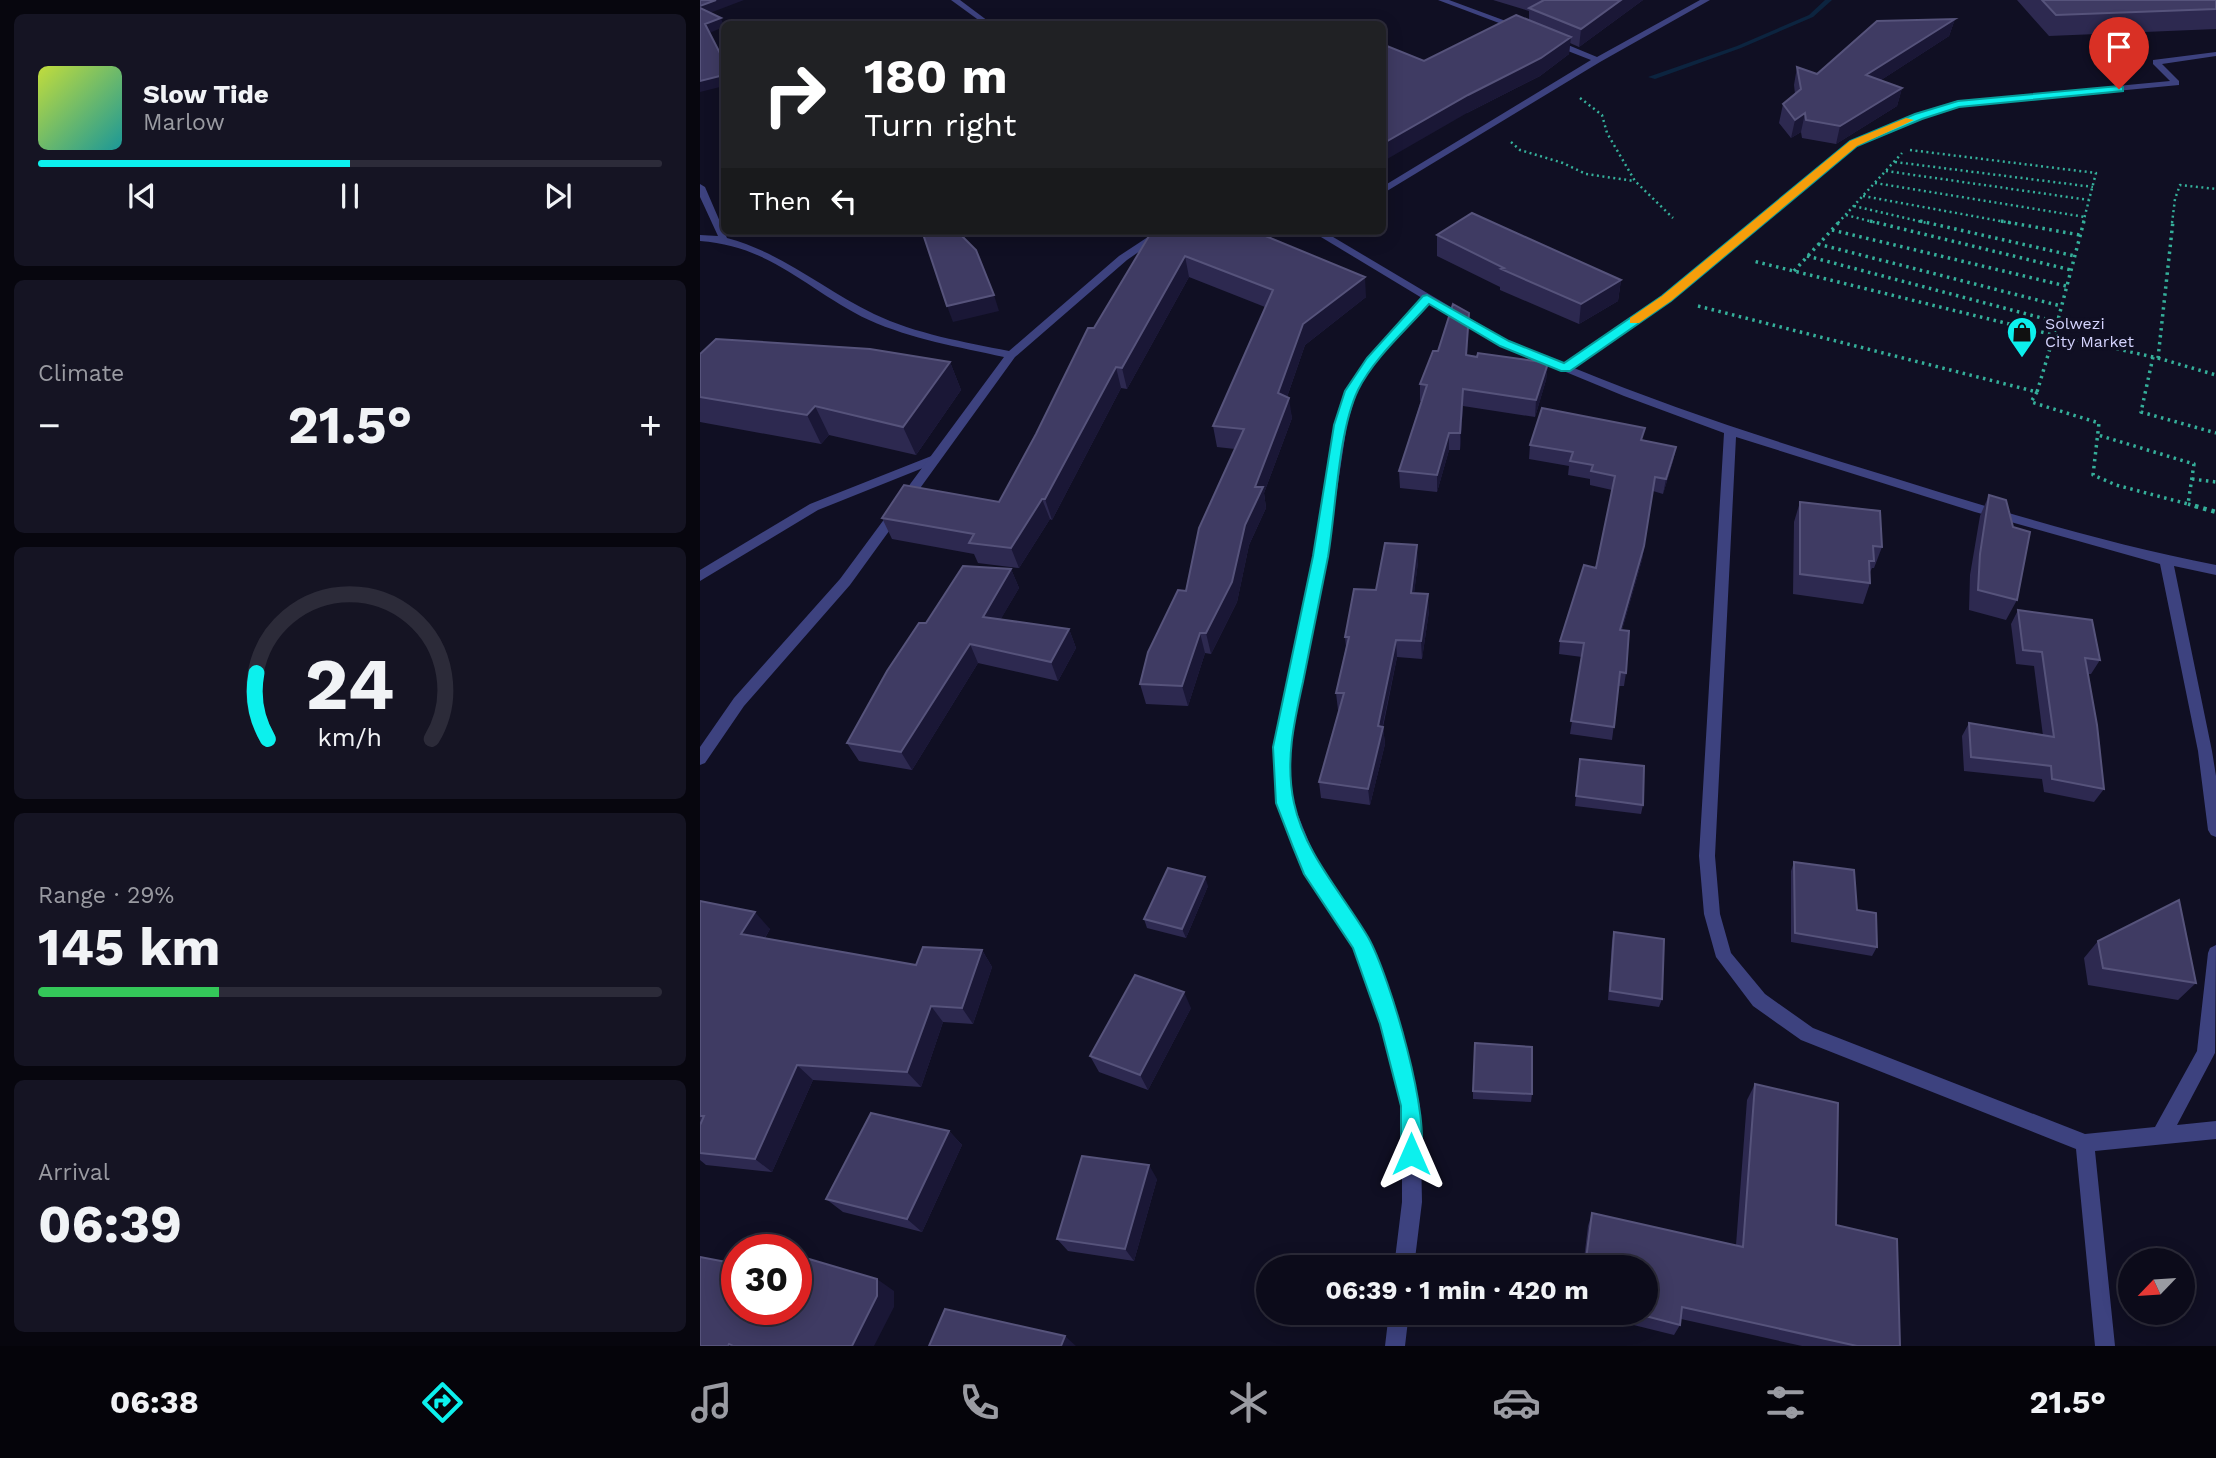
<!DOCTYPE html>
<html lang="en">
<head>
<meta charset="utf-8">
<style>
	:root { --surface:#0c0b1a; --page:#151423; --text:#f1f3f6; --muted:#9a9ba2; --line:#2c2b39; --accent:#0cf0ed }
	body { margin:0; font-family:"Work Sans",sans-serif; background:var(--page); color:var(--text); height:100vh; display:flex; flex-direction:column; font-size:26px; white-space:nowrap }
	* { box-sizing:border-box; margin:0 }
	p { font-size:23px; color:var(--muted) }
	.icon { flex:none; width:38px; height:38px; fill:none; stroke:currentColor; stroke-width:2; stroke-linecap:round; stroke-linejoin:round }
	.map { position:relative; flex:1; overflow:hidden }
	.side { display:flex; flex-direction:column; gap:14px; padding:14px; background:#07060e; width:700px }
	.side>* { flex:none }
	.top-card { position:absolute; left:21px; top:21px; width:665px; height:214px; border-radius:10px; box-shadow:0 4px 18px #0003,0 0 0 2px var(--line); background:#202124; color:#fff; overflow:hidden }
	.needle { width:46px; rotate:245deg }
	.buttons { position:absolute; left:1418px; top:1248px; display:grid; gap:14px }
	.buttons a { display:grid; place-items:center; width:77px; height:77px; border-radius:50%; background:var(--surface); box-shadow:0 4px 18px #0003,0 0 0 2px var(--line); font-size:35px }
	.speed { position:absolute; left:21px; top:1234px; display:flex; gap:14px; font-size:35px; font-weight:700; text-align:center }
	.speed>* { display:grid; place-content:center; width:91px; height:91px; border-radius:50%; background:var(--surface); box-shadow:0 4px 18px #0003,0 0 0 2px var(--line); line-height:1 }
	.speed .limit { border:10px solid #d22; background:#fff; color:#111 }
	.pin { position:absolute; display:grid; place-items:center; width:60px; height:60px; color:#fff; margin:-72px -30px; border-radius:50% 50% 50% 0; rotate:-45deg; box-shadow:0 0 7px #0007 }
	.pin .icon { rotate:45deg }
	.me { position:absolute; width:77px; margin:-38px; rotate:0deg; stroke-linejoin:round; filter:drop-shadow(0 0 5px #0008) }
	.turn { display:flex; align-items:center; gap:24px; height:147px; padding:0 28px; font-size:32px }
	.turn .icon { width:91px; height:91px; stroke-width:2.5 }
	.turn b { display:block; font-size:49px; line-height:60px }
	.then { display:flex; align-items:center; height:66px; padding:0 28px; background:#0003; gap:14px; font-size:26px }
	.big { font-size:52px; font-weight:700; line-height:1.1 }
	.side .widget { flex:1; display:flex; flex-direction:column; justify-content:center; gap:10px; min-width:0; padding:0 24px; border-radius:10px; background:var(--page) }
	.side .dial { align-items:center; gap:0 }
	.dial svg { height:182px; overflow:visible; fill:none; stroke:var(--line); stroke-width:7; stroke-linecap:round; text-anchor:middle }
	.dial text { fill:var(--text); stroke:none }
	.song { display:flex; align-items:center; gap:21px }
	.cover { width:84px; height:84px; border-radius:10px; background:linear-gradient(135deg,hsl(70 70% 55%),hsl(180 70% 35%)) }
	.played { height:7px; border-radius:4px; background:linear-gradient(90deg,var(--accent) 50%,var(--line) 50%) }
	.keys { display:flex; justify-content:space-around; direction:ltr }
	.heat { display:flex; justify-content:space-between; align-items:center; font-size:38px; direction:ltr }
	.charge { height:10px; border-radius:5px; background:linear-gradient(90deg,#34c759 29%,var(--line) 0) }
	.trip { position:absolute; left:556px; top:1255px; width:402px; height:70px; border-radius:35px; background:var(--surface); box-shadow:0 4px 18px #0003,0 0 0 2px var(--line); font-weight:700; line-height:70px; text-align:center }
	.menu { display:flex; height:112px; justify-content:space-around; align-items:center; background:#05040a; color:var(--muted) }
	.menu .icon { width:49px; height:49px }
	.menu .current { color:var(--accent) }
	.menu b { font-size:32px; color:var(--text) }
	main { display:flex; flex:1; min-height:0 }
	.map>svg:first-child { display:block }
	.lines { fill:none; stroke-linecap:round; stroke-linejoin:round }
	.stream { fill:#0c243f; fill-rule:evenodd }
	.path-far2 { stroke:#35af9a; stroke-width:2.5; stroke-dasharray:2 3.5; stroke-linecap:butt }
	.path-far1 { stroke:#35af9a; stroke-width:3.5; stroke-dasharray:2.5 4.5; stroke-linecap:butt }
	.path { stroke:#35af9a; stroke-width:4.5; stroke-dasharray:3.5 5; stroke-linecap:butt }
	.service { fill:#3d427f; fill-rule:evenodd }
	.minor { fill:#3d427f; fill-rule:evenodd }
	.wall { fill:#2d2950 }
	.shaded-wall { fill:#1a1736 }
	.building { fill:#3f3b63; stroke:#56537b; stroke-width:2 }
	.route { fill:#0cf0ed; stroke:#089c9a; stroke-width:2 }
	.slow { fill:#f59e0b }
	.labels { text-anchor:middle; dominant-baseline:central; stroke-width:7; stroke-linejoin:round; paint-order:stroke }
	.far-poi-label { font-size:16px; fill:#d4d3fd; stroke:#100f23; text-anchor:start }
</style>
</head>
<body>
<main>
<section class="side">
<div class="widget">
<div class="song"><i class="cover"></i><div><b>Slow Tide</b><p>Marlow</p></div></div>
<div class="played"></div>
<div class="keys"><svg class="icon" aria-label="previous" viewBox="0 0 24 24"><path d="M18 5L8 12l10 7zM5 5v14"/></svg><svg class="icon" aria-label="pause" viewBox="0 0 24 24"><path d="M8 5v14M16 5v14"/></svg><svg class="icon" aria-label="next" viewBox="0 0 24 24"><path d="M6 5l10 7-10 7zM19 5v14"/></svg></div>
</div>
<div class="widget"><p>Climate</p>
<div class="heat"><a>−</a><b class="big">21.5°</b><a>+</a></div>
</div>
<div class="widget dial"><svg viewBox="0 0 100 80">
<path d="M14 69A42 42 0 1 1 86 69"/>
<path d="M14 69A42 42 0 0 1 9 40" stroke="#0cf0ed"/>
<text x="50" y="56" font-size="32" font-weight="700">24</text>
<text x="50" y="72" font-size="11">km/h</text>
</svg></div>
<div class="widget"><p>Range · 29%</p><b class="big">145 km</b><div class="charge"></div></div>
<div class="widget"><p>Arrival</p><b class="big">06:39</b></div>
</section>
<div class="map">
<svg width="1516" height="1346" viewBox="0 0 1516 1346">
	<rect width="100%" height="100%" fill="#100f23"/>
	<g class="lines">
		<!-- stream -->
		<path class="stream" d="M1125,0H1132L1113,17L1041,48L955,79L948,77L1037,46L1109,15Z"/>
		<!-- path-far2 -->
		<path class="path-far2" d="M880,98L902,115L907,133L935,181L973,218
			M811,142L820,150L863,163L886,174L934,181
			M1210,150L1396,173L1383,223
			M1195,162L1393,187
			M1186,171L1389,200
			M1175,183L1385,217
			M1163,196L1311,223
			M1154,206L1227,223
			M1146,215L1177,223
			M1138,223L1202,153
			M1472,223L1475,199L1480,185L1516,189"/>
		<!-- path-far1 -->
		<path class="path-far1" d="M1170,221L1371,270
			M1220,221L1375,256
			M1301,221L1380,235
			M1384,221L1354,335L1458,358L1473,221
			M1132,230L1366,286
			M1118,244L1361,306
			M1107,256L1357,322
			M1094,271L1140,221
			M998,306L1337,392L1354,335L1053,261
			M1453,357L1441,412L1516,433
			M1458,358L1516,375
			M1337,392L1331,402L1399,423L1393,475L1416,485L1488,504L1494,464L1398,435
			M1492,479L1516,482
			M1488,504L1501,508"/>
		<!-- path -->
		<path class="path" d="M1495,506L1516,512"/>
		<!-- service -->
		<path class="service" d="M234,455L240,459L238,462L118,510L0,581V570L110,504Z"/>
		<!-- minor -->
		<path class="minor" d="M251,0H260L292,24H284Z
			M738,0H749L822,27L815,29Z
			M1000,0H1010L900,62L682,194V187L891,60L850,44V40H856L897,57Z
			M1516,52V56L1462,64L1479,81V85L1259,106L1221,119L1156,146L970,300L874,368C979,411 1086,445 1194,478C1300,511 1407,544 1516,565V575L1474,566L1512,751L1516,776V837L1511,835L1508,830L1498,751L1460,564L1275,512L1036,437L1015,856L1020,914L1031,953L1065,994L1113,1028L1385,1134L1455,1127L1497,1051L1508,953L1510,948L1516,945L1515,1053L1477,1125L1516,1121V1139L1395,1151L1415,1346H1395L1376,1149L1101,1040L1053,1006L1016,957L1004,914L999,856L1024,433L924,396L800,345L729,303L675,362L657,391L647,424L627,556L588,747L593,803L618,864L669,944L699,1024L720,1106L722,1202L714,1267H694L702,1202V1106L681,1024L654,948L605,873L577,803L574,747L615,556L635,424L645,391L667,358L722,298L611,231H623L808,341L865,364L962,296L1150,142L1215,115L1258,101L1470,81L1453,64V60Z
			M0,184L5,187L27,238C83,253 124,290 174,314C216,334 264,342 309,351L419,256L457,231H469L427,260L315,357L150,585L44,706L5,763L0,765V747L34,698L140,579L304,357C259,347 211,339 169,320C108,291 72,246 0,241V235L18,236L0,197Z
			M689,1312H709L705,1346H685Z"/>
	</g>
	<!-- wall -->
	<path class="wall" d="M793,0H943L879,47L870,43L869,54L840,76L767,113L724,61L829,20V11Z
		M1317,0H1516V29L1349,36Z
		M1255,19L1249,36L1181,80L1202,88L1197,106L1136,144L1102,138L1101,132L1091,138L1079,123L1083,104L1095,94L1094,85L1097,67L1117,74Z
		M452,231H571L572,239L666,297L605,345L587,397L592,418L564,493L566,508L549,545L537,602L511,654L505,653L488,706L446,704L440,684L486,591L535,449L517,447L513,426L565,307L489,277L427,389L421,388L352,520L350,519L319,568L278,563L274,554L192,539L182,518L299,502L394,328Z
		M737,235L921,280L918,301L879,324L800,290V287L737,256Z
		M769,313L767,355L848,363L846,380L835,417L763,406L760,450H749L737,492L700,488L699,471L721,401H720V384L738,351Z
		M0,354L250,362L261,390L216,455L129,435L121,444L0,422Z
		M943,441L976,447L973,461L963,494L953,491L942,560L922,630L926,673L924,686H919L912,740L870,734L882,657L859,654L860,641L896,568L912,490L890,485V479L868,475L869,466L829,459L830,445Z
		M1289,495L1317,600L1306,620L1269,610L1270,575L1280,516Z
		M1100,502L1182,547L1174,568H1172L1170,572V583L1163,604L1093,594L1094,522Z
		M718,562L714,593L729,611L722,659L697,657L683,727L685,744L670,805L621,798L619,782L640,710H638L636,693L646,647L645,637L676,590Z
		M311,569L319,588L300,620L369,629L376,648L358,681L278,663L212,770L159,761L147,743L226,623Z
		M1318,610L1400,660L1391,674H1388L1404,789L1394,802L1344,792L1342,779L1264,771L1262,736L1269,723L1343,736L1334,666L1316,664L1311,624Z
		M880,759L943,805L941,814L875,806Z
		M1094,862L1157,910L1177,947L1172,956L1091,942V871Z
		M508,886L486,938L447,928L444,919Z
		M0,901L70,929L65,938L216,965L282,950L292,967L273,1024L243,1022L221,1087L113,1080L72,1172L6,1165L0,1160Z
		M914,932L962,999L959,1007L908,1000L912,941Z
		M1398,941L1496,983L1478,1000L1388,985L1384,958Z
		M491,1008L448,1090L399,1072L390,1056Z
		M1055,1084L1200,1346H1102L981,1319L980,1325L974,1335L881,1312H947V1267H883L888,1226L892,1213L1036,1245L1047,1100Z
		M773,1091L832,1094L831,1102L773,1099Z
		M249,1131L262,1145L222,1232L143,1212L126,1199Z
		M457,1179L434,1261L368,1251L357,1239Z"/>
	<!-- shaded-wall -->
	<path class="shaded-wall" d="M16,0H44L2,16L0,12V6Z
		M921,0H943L879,47L881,29Z
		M21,18L24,27L9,33L5,24Z
		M1255,19L1249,36L1161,93L1166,75Z
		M871,37L869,54L840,76L767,113L682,162V144Z
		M24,75V86L0,92V81Z
		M1202,88L1197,106L1136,144L1140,126Z
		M1105,113L1101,132L1091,138L1095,120Z
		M570,231H571L574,250L563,235Z
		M485,256L489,277L427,389L422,368Z
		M665,277L666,297L605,345L581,414L578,393L603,324Z
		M921,280L918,301L879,324L881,304Z
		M294,295L299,311L253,322L247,306Z
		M769,313V329L766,372V355Z
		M250,362L261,390L216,455L203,427Z
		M848,363L846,380L835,417L836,400Z
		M416,367L421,388L352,520L345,499Z
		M763,389V406L760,450V433Z
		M589,398L592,418L564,493L566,508L549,545L537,602L511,654L506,633L545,525L555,487Z
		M115,406L129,435L121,444L107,415Z
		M749,433V450L737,492V475Z
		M976,447L973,461L963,494L966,479Z
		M955,477L942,560L918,643L920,630Z
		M342,499L350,519L319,568L311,548Z
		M717,545L718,562L712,610L711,593Z
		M311,569L319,588L291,636L283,617Z
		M728,594L729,611L722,659L721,641Z
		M369,629L376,648L358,681L351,662Z
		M500,633L505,653L488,706L482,686Z
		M696,640L697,657L680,738L683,727L685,744L670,805L668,789L678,726Z
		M270,644L278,663L212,770L201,752Z
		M505,877L508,886L486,938L482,929Z
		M55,912L70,929L57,951L41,934Z
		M282,950L292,967L273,1024L262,1008Z
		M484,992L491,1008L448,1090L440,1075Z
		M231,1006L243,1022L221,1087L207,1072Z
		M97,1065L113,1080L72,1172L55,1159Z
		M249,1131L262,1145L222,1232L207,1219Z
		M449,1165L457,1179L434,1261L425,1249Z
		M177,1279L194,1291V1307L174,1346H152Z
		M365,1336L376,1346H361Z"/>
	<!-- building -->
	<path class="building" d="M0,0H16L0,6Z
		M844,0H921L881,29L829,8Z
		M1342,0H1516V9L1356,15Z
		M0,8L21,18L5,24L24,61V75L0,81Z
		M816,15L871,37L841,58L768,95L682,144V44L724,61Z
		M1255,19L1166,75L1202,88L1140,126L1106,120L1105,113L1095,120L1083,104L1101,89L1097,67L1117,74L1177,21Z
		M772,213L921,280L881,304L801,269L804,268L737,235Z
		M222,231H257L276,250L294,295L247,306Z
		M452,231H570L563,235L665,277L603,324L578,393L589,398L555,487H563L545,525L532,582L506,633H500L482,686L440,684L448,652L478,590L486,591L499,528L544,429L513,426L573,290L485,256L422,368L416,367L345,499H342L311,548L269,543L274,534L182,518L204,485L299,502L336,434L388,328H394Z
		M753,304L769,313L766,355L777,357L778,353L848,363L836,400L763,389L760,433H749L737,475L699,471L727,385L720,384L733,351H738Z
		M16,339L170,349L250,362L203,427L115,406L107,415L0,397V354Z
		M842,408L945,428L941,440L976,447L966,479L955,477L944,546L920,630L929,631L926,673L920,672L914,727L871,721L884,643L860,641L884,565L896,568L915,476L891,471L893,465L870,461L873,452L830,445Z
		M1289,495L1306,500L1313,527L1330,532L1317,600L1278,590L1280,554Z
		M1100,502L1180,511L1182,547L1173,546L1174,561H1169L1170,583L1100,574Z
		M685,543L717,545L711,593L728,594L721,641L696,640L678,726L683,727L668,789L619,782L644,693H636L649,637H645L654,589L676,590Z
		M263,566L311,569L283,617L369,629L351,662L270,644L201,752L147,743L187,671L219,623H226Z
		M1318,610L1392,620L1400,660L1385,658L1397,725L1404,789L1352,779L1351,766L1271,757L1269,723L1354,737L1342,652L1323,650Z
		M880,759L944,766L943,805L876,796Z
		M1094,862L1154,870L1157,910L1176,913L1177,947L1095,933Z
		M468,868L505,877L482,929L444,919Z
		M1479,900L1496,983L1403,968L1398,941Z
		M0,901L55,912L41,934L216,965L223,947L282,950L262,1008L231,1006L207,1072L97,1065L55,1159L0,1153V1125L4,1116H0Z
		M914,932L964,939L962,999L910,991Z
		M435,975L484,992L440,1075L390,1056Z
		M775,1043L832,1047V1094L773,1091Z
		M1055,1084L1138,1103L1136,1225L1197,1239L1200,1346H1157L982,1307L980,1325L930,1312H947V1267H885L892,1213L1043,1247Z
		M171,1113L249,1131L207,1219L126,1199Z
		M382,1156L449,1165L425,1249L357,1239Z
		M0,1257L37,1264V1309H96V1275L100,1276L109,1259L177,1279V1296L152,1346H33L29,1344L28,1346H0Z
		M245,1309L365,1336L361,1346H229Z"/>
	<!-- route -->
	<path class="route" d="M1419,86L1423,87V91L1259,107L1222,119L1157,146L971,301L870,371H861L800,346L729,304C705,331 674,358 658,390C638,432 636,510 628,557C620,599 611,640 603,682C594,722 585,762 594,803C605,854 642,893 668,937C689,974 734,1123 719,1161L711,1164L704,1161L701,1154V1106L680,1024L653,948L604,874L593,847L576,803L573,747L613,556L634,425L645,391L667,358L723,296L727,295L809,341L864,363L962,296L1150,141L1215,114L1258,101Z"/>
	<!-- slow -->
	<path class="slow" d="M1206,118L1214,120L1157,146L971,301L939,323H930V318L962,296L1150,141Z"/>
	<!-- icons -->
	<defs>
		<g id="shop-pin" transform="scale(1.575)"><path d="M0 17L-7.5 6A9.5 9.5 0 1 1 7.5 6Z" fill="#0cf0ed" stroke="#100f23"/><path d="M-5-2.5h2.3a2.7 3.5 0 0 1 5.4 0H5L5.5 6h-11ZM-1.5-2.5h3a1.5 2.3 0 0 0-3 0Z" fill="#111"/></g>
	</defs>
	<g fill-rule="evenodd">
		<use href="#shop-pin" x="1322" y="332"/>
	</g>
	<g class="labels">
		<!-- far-poi labels -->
		<g class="far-poi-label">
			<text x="1345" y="323">Solwezi<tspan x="1345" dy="18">City Market</tspan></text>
		</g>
	</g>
</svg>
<div class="buttons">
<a><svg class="needle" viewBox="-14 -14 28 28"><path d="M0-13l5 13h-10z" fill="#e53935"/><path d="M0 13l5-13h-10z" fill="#9a9ba2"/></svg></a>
</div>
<div class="speed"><div class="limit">30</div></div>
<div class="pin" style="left:1419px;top:89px;background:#d93025"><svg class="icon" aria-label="arrive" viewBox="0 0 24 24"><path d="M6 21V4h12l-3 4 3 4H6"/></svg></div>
<svg class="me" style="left:711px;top:1154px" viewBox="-20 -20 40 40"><path d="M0-17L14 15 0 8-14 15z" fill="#0cf0ed" stroke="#fff" stroke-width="4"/></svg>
<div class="trip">06:39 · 1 min · 420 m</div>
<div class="top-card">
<div class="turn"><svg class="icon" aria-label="right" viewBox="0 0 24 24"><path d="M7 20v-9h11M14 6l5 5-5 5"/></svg><div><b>180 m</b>Turn right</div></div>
<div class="then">Then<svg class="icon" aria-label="left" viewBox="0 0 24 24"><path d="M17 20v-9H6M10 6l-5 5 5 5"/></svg></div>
</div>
</div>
</main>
<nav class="menu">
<b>06:38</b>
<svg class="icon current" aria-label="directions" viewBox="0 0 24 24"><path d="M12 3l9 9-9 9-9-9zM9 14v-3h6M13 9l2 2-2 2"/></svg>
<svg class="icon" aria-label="music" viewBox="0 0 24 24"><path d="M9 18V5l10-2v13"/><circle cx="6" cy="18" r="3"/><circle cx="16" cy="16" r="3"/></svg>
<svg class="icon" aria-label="phone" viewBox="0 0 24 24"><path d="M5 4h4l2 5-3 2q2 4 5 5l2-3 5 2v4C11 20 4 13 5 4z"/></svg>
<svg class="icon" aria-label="climate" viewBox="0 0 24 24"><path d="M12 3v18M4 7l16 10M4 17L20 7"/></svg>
<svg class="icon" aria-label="car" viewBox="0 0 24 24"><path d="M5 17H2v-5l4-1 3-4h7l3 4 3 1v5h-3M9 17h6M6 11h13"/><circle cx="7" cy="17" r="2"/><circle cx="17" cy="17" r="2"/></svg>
<svg class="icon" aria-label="filters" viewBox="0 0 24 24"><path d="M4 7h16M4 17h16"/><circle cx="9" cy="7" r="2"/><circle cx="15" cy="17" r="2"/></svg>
<b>21.5°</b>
</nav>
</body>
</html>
